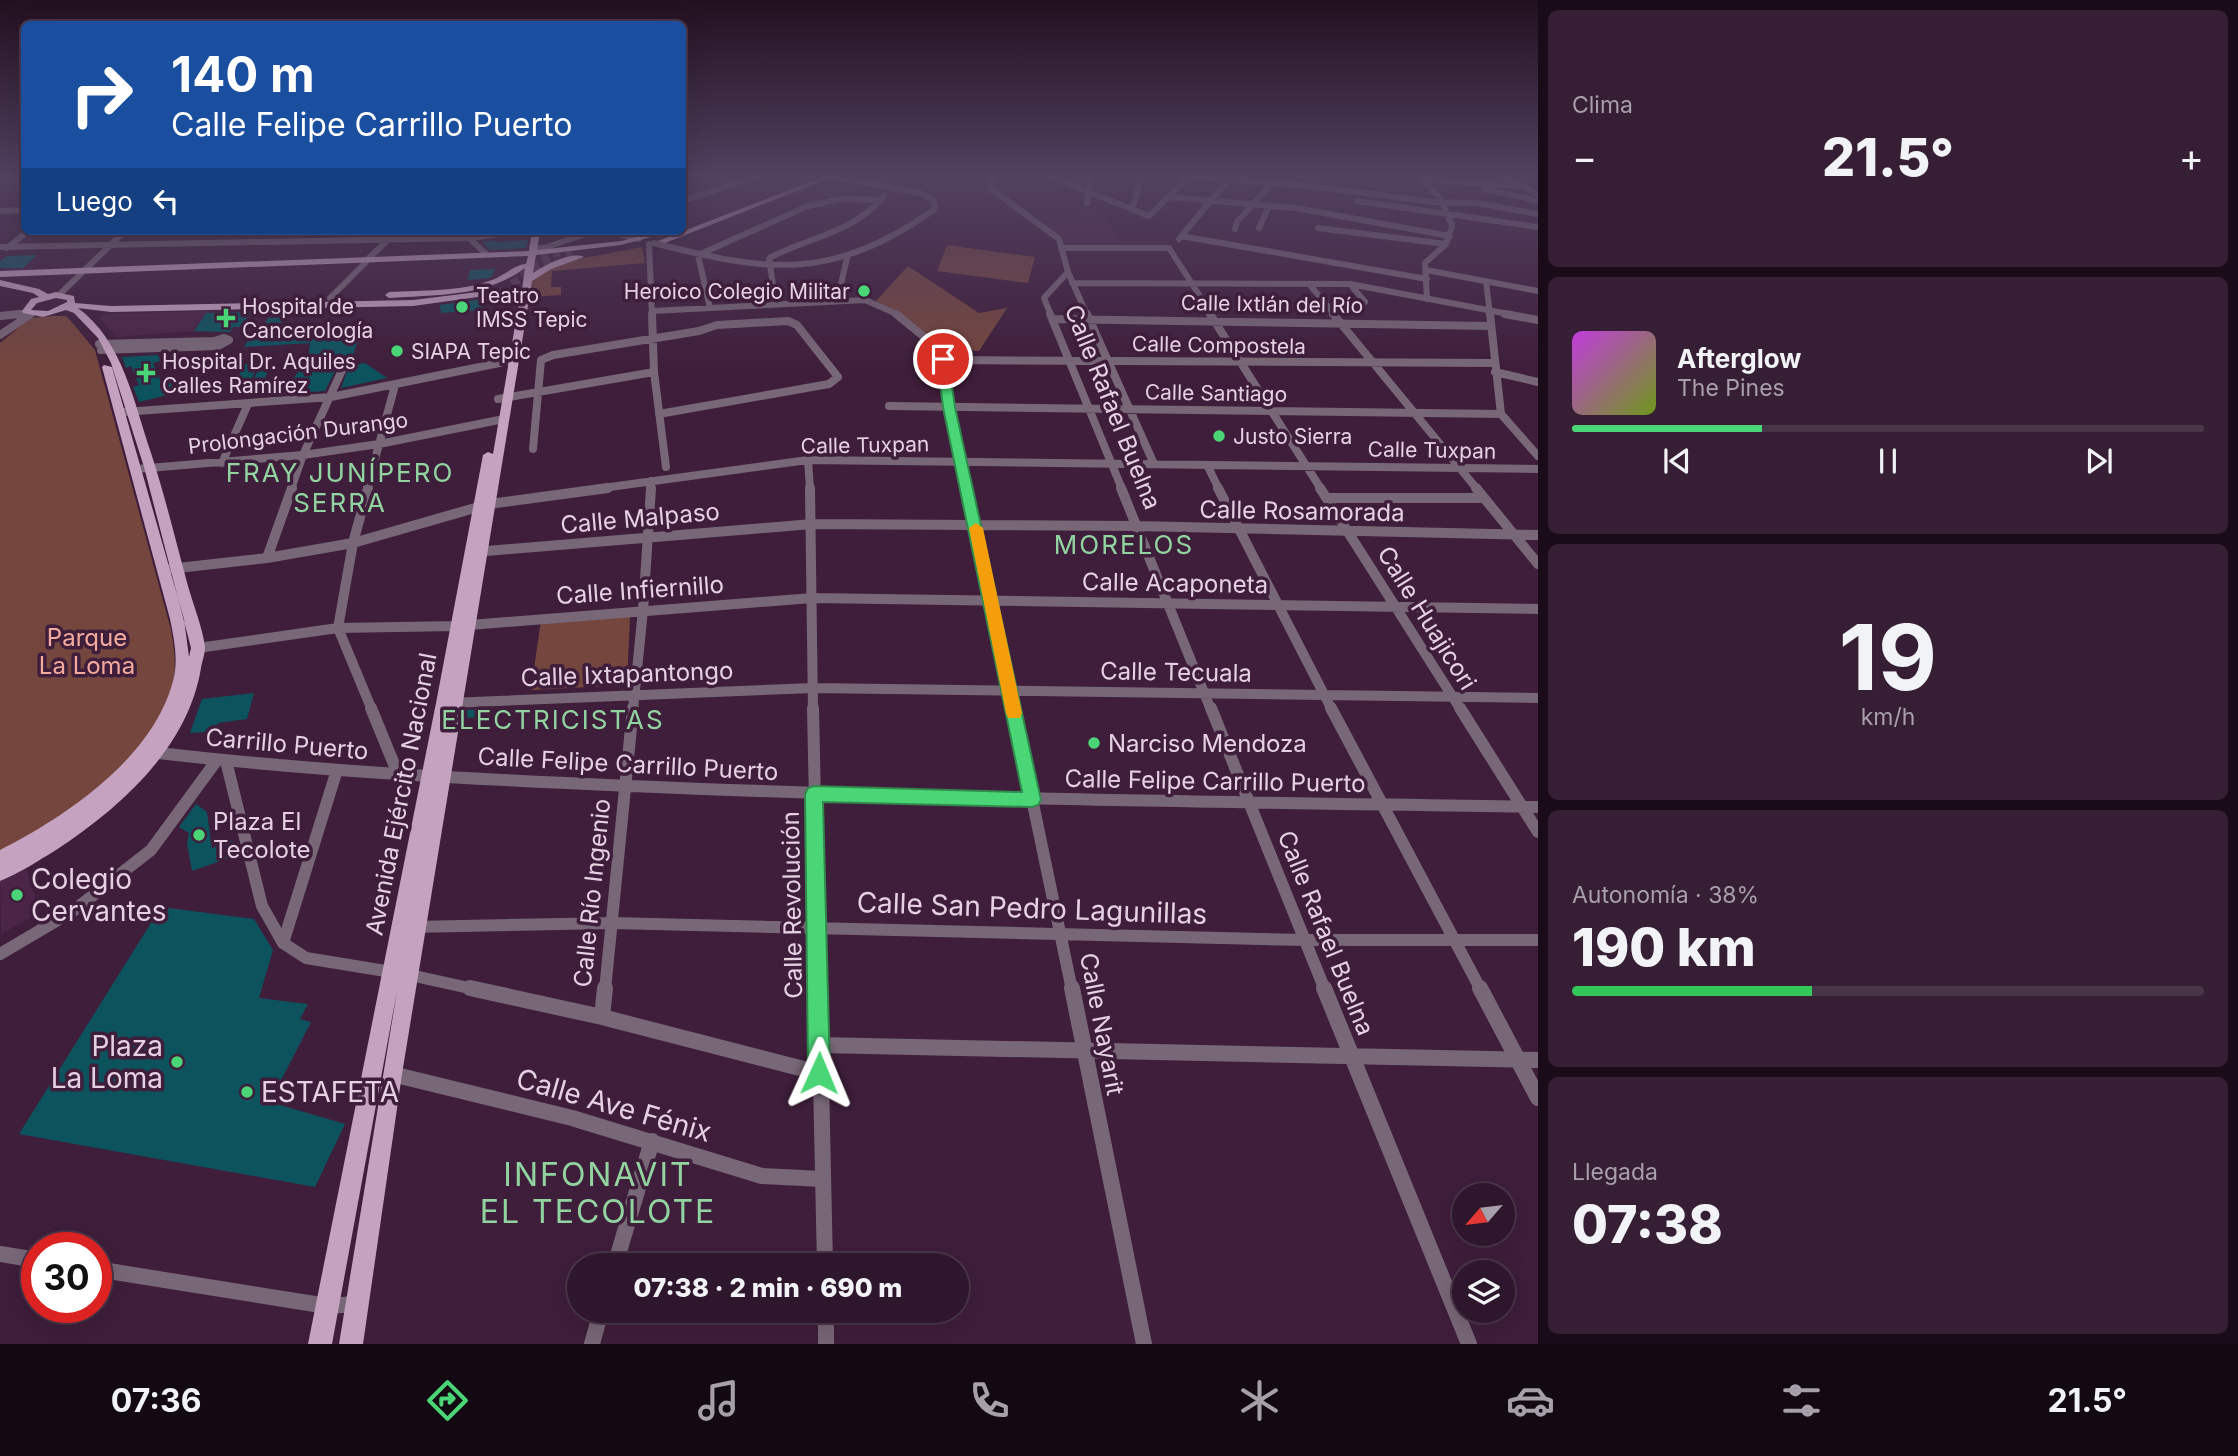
<!DOCTYPE html>
<html lang="es">
<head>
<meta charset="utf-8">
<style>
	:root { --surface:#2e162c; --page:#361f34; --text:#f1f3f6; --muted:#a79fa9; --line:#493548; --accent:#4ad677 }
	body { margin:0; font-family:Inter,sans-serif; background:var(--page); color:var(--text); height:100vh; display:flex; flex-direction:column; font-size:26px; white-space:nowrap }
	* { box-sizing:border-box; margin:0 }
	p { font-size:23px; color:var(--muted) }
	.icon { flex:none; width:38px; height:38px; fill:none; stroke:currentColor; stroke-width:2; stroke-linecap:round; stroke-linejoin:round }
	.map { position:relative; flex:1; overflow:hidden }
	.side { display:flex; flex-direction:column; gap:10px; padding:10px; background:#190c18; width:700px }
	.side>* { flex:none }
	.top-card { position:absolute; left:21px; top:21px; width:665px; height:214px; border-radius:10px; box-shadow:0 7px 28px #0002,0 0 0 2px var(--line); background:#1a4fa0; color:#fff; overflow:hidden }
	.needle { width:46px; rotate:242deg }
	.controls { position:absolute; left:1452px; top:1183px; display:grid; gap:14px }
	.controls a { display:grid; place-items:center; width:63px; height:63px; border-radius:50%; background:var(--surface); box-shadow:0 7px 28px #0002,0 0 0 2px var(--line); font-size:35px }
	.speed { position:absolute; left:21px; top:1232px; display:flex; gap:14px; font-size:35px; font-weight:700; text-align:center }
	.speed>* { display:grid; place-content:center; width:91px; height:91px; border-radius:50%; background:var(--surface); box-shadow:0 7px 28px #0002,0 0 0 2px var(--line); line-height:1 }
	.speed .limit { border:10px solid #d22; background:#fff; color:#111 }
	.pin { position:absolute; display:grid; place-items:center; width:60px; height:60px; color:#fff; margin:-30px; border:4px solid #fff; border-radius:50%; box-shadow:0 2px 7px #0007 }
	.me { position:absolute; width:77px; margin:-38px; rotate:1deg; stroke-linejoin:round; filter:drop-shadow(0 0 5px #0008) }
	.turn { display:flex; align-items:center; gap:24px; height:147px; padding:0 35px; font-size:32px }
	.turn .icon { width:91px; height:91px; stroke-width:2.5 }
	.turn b { display:block; font-size:49px; line-height:60px }
	.then { display:flex; align-items:center; height:66px; padding:0 35px; background:#0003; gap:14px; font-size:26px }
	.big { font-size:52px; font-weight:800; line-height:1.1 }
	.side .card { flex:1; display:flex; flex-direction:column; justify-content:center; gap:10px; min-width:0; padding:0 24px; border-radius:10px; background:var(--page) }
	.side .dial { align-items:center; gap:0 }
	.dial b { font-size:91px; line-height:1 }
	.song { display:flex; align-items:center; gap:21px }
	.cover { width:84px; height:84px; border-radius:10px; background:linear-gradient(135deg,hsl(290 70% 55%),hsl(80 70% 35%)) }
	.played { height:7px; border-radius:4px; background:linear-gradient(90deg,var(--accent) 30%,var(--line) 30%) }
	.keys { display:flex; justify-content:space-around; direction:ltr }
	.heat { display:flex; justify-content:space-between; align-items:center; font-size:38px; direction:ltr }
	.charge { height:10px; border-radius:5px; background:linear-gradient(90deg,#34c759 38%,var(--line) 0) }
	.trip { position:absolute; left:567px; top:1253px; width:402px; height:70px; border-radius:35px; background:var(--surface); box-shadow:0 7px 28px #0002,0 0 0 2px var(--line); font-weight:800; line-height:70px; text-align:center }
	.dock { display:flex; height:112px; justify-content:space-around; align-items:center; background:#120912; color:var(--muted) }
	.dock .icon { width:49px; height:49px }
	.dock .current { color:var(--accent) }
	.dock b { font-size:32px; color:var(--text) }
	main { display:flex; flex:1; min-height:0 }
	.map>svg:first-child { display:block }
	.built { fill:#4a2547 }
	.green { fill:#74463e }
	.building { fill:#0d535e }
	.lines { fill:none; stroke-linecap:round; stroke-linejoin:round }
	.major-tunnel { stroke:#573954; stroke-width:8; stroke-dasharray:8 4.5; stroke-linecap:butt }
	.minor-far4 { stroke:#786776; stroke-width:6 }
	.minor-far3 { stroke:#786776; stroke-width:8 }
	.minor-far2 { stroke:#786776; stroke-width:10 }
	.minor-far1 { stroke:#786776; stroke-width:12 }
	.minor { stroke:#786776; stroke-width:16 }
	.major { fill:#c5a2c0; fill-rule:evenodd }
	.route { fill:#4ad677; stroke:#308b4d; stroke-width:2 }
	.slow { fill:#f59e0b }
	.poi-dot { fill:#4ad677; stroke:#3e1e3b; stroke-width:2.5 }
	.labels { text-anchor:middle; dominant-baseline:central; stroke-width:7; stroke-linejoin:round; paint-order:stroke }
	.far-poi-label { font-size:21px; fill:#e6d1e3; stroke:#3e1e3b; text-anchor:start }
	.far-street-label { font-size:21px; fill:#e6d1e3; stroke:#3e1e3b }
	.street-label { font-size:24px; fill:#e6d1e3; stroke:#3e1e3b }
	.park-label { font-size:24px; fill:#f4aa9c; stroke:#3e1e3b }
	.poi-label { font-size:24px; fill:#e6d1e3; stroke:#3e1e3b; text-anchor:start }
	.neighbourhood-label { font-size:26px; letter-spacing:2px; fill:#91d4a0; stroke:#3e1e3b }
	.near-poi-label { font-size:28px; fill:#e6d1e3; stroke:#3e1e3b; text-anchor:start }
	.near-street-label { font-size:28px; fill:#e6d1e3; stroke:#3e1e3b }
	.near-neighbourhood-label { font-size:32px; letter-spacing:2px; fill:#91d4a0; stroke:#3e1e3b }
</style>
</head>
<body>
<main>
<div class="map">
<svg width="1538" height="1344" viewBox="0 0 1538 1344">
	<rect width="100%" height="100%" fill="#3e1e3b"/>
	<!-- built -->
	<path class="built" d="M1087,211L1102,213L1125,248H1061L1059,239L1035,219Z
		M208,311L192,331L117,337L100,319L102,315L110,314Z
		M25,864L40,913L1,934L0,877Z"/>
	<!-- green -->
	<path class="green" d="M947,245L1035,257L1028,283L937,271Z
		M642,247L645,263L552,271L551,287H561V295L530,297L531,281L552,264Z
		M908,266L979,313L1007,308L979,351L947,350L876,301Z
		M52,316H66L70,320L95,350L171,630C174,648 177,666 173,684C164,726 113,782 79,806C55,824 26,838 0,853V343L30,318Z
		M630,616L627,685L531,690L541,620Z"/>
	<!-- building -->
	<path class="building" d="M497,240L496,242L528,240L526,248L490,250L482,242Z
		M37,255L23,268H0V261L7,256Z
		M495,269L491,278L468,280L470,270Z
		M483,299V310L441,313L440,305Z
		M251,312L242,327H233L230,332L194,331L206,313Z
		M284,317L279,326L312,324L309,331L363,328L349,365L345,362L339,363L325,391L245,396L258,370L269,369L262,385L292,383L303,360L308,359L310,343L244,347L252,333L260,332L268,318Z
		M158,355L160,361L153,363L162,385L183,379L188,390L139,402L133,387L139,385L131,366L126,368L122,357Z
		M259,363L252,378L237,379L244,364Z
		M365,363L387,378L341,388L349,366Z
		M254,693L247,719L218,723L216,728L207,729L206,732L190,733L202,699Z
		M493,709L491,717L463,718L464,710Z
		M196,804L207,812L212,849L226,838L234,842L240,854L192,871L187,844L189,833L179,827Z
		M161,907L254,919L273,950L259,998L308,1004L300,1019L311,1022L270,1102L345,1124L315,1187L19,1134Z"/>
	<g class="lines">
		<!-- major-tunnel -->
		<path class="major-tunnel" d="M528,255L572,252
			M512,284L536,266L555,257"/>
		<!-- minor-far4 -->
		<path class="minor-far4" d="M992,177L990,188L1059,239L1068,272L1087,315
			M1051,177L1149,216L1188,177
			M1192,177L1311,186L1432,202L1477,203L1538,214
			M1420,177L1441,199L1452,226L1446,244L1425,263L1427,299
			M1503,177L1538,194
			M0,179L24,178
			M1423,180L1523,186
			M1485,189L1538,201
			M1168,197L1296,208L1450,236
			M682,201L755,177
			M1357,201L1538,227
			M1087,204L1090,177
			M1132,210L1141,177
			M0,211L24,210
			M1259,228L1269,206
			M1318,228L1446,244
			M1235,229L1237,222L1271,184
			M607,231L639,239
			M1181,236L1427,279
			M469,238L486,254
			M1179,239L1228,180
			M654,243C771,273 832,281 935,209L933,200L920,193L836,177
			M649,244L652,315
			M0,247L469,238L523,231
			M7,248L28,231
			M532,248H544L594,231
			M1061,248H1169
			M1169,248L1212,315
			M369,258L392,236
			M1426,270L1538,291
			M1486,281L1490,315
			M1072,283L1350,284L1514,315
			M1309,284L1335,315
			M1350,284L1365,302
			M59,295L125,231
			M330,298L366,262
			M837,301L847,258
			M776,304L769,259L771,257C810,237 855,232 884,196
			M710,308L698,255L808,206L840,199L881,200
			M652,311L865,300L899,315
			M5,315L25,313
			M1051,315L1044,298L1068,272"/>
		<!-- minor-far3 -->
		<path class="minor-far3" d="M652,314L654,372L666,467
			M896,314L940,350L967,489
			M1050,314L1122,489
			M1087,314L1154,464
			M1210,314L1321,489
			M1333,314L1477,489
			M1490,314L1501,414L1538,456
			M1505,314L1538,320
			M0,316L20,314
			M1053,319L1491,326
			M0,335L31,314
			M99,344L214,341L224,338L229,340L218,346L101,350
			M943,360L1495,363
			M1495,372L1538,382
			M498,399L654,372
			M889,406L1501,414
			M124,412L331,397L514,360
			M533,449L541,360L553,355L699,331L717,325L788,321L797,325L838,377L829,384L659,414
			M808,460L810,489
			M222,463L248,404
			M1207,465L1219,489
			M137,469L303,455L379,444L504,419
			M291,489L303,455L343,368
			M367,489L395,385
			M595,489L808,460L1538,469
			M650,489L651,481"/>
		<!-- minor-far2 -->
		<path class="minor-far2" d="M368,488L353,543L338,628L372,710
			M810,488L813,710
			M966,488L1014,710
			M1121,488L1211,710
			M1218,488L1332,710
			M1320,488L1461,710
			M1476,488L1538,564
			M1328,498H1483
			M475,552L812,524L1136,526L1538,535
			M267,558L292,488
			M169,569L267,558L353,543L489,504L608,488
			M198,648L338,628L457,626L812,598L1538,609
			M450,703L813,688L1538,698
			M633,710L643,610L651,488"/>
		<!-- minor-far1 -->
		<path class="minor-far1" d="M371,708L398,774
			M813,708L819,990
			M1013,708L1072,990
			M1211,708L1325,990
			M1331,708L1481,990
			M1460,708L1538,832
			M150,752C310,771 470,779 630,786C933,799 1235,802 1538,807
			M226,761L262,906L283,943L306,958L410,975L478,990
			M412,927L613,923L1305,940H1538
			M283,943L337,770
			M0,954L73,911L151,850L217,760
			M605,990L633,708"/>
		<!-- minor -->
		<path class="minor" d="M470,988L602,1017L819,1073
			M819,988L825,1265
			M1072,988L1144,1344
			M1324,988L1469,1344
			M1480,988L1538,1098
			M602,1017L605,988
			M820,1045L1538,1060
			M392,1074L572,1118L762,1176L822,1179
			M0,1254L37,1260
			M615,1265L652,1141
			M96,1269L327,1306L357,1304
			M826,1311V1344
			M592,1344L601,1311"/>
		<!-- major -->
		<path class="major" d="M822,177H832L665,243L658,241Z
			M532,231H540L537,250L621,241L660,231H673L621,245L536,255L533,273C545,265 571,251 584,257L551,269L532,281L402,1074L363,1344H339L397,991L332,1344H308L436,703L483,455L488,452L493,454L521,291L413,306L111,312L78,308C123,341 134,403 151,453C165,496 176,542 188,586C193,604 203,629 205,647C205,654 202,662 201,668C188,748 120,808 56,850C38,861 20,873 0,881V850C67,816 156,756 174,677C178,658 174,638 170,619L102,367L104,365L112,367L184,619L189,657L191,648L144,467L111,363L98,338L74,313L66,310L43,317L23,313L22,311L31,299L39,297L33,293L0,286V280L39,289L48,294L56,292L74,296L75,303L111,306L413,300L518,287L522,289L525,268C487,297 435,295 389,298L385,295L389,292C423,290 460,292 492,280C503,276 516,264 526,264L528,256L0,277V271L529,251ZM56,298L67,300V302L48,311L31,310L37,303Z"/>
	</g>
	<!-- sky -->
	<linearGradient id="sky" x2="0" y2="1"><stop stop-color="#221020"/><stop offset="0.48" stop-color="#524160"/><stop offset="1" stop-color="#524160" stop-opacity="0"/></linearGradient>
	<rect width="1538" height="366" fill="url(#sky)"/>
	<!-- route -->
	<path class="route" d="M943,356L948,359L955,407L1041,800L1038,805L1032,807L823,802L830,1073L827,1081L819,1084L811,1081L808,1073L805,794L808,788L814,786L1022,792L943,407L937,359Z"/>
	<!-- slow -->
	<path class="slow" d="M976,523L983,528L1022,713L1020,718H1008L1006,713L969,528Z"/>
	<!-- markers -->
	<g class="poi-dot">
		<circle cx="864" cy="291" r="7"/>
		<circle cx="462" cy="307" r="7"/>
		<path d="M222.5 307.5h7v7h7v7h-7v7h-7v-7h-7v-7h7z"/>
		<circle cx="397" cy="351" r="7"/>
		<path d="M142.5 362.5h7v7h7v7h-7v7h-7v-7h-7v-7h7z"/>
		<circle cx="1219" cy="436" r="7"/>
		<circle cx="1094" cy="743" r="7"/>
		<circle cx="199" cy="835" r="7"/>
		<circle cx="17" cy="895" r="7"/>
		<circle cx="177" cy="1062" r="7"/>
		<circle cx="247" cy="1092" r="7"/>
	</g>
	<g class="labels">
		<!-- far-poi labels -->
		<g class="far-poi-label">
			<text x="850" y="291" text-anchor="end">Heroico Colegio Militar</text>
			<text x="476" y="295">Teatro<tspan x="476" dy="24">IMSS Tepic</tspan></text>
			<text x="242" y="306">Hospital de<tspan x="242" dy="24">Cancerología</tspan></text>
			<text x="411" y="351">SIAPA Tepic</text>
			<text x="162" y="361">Hospital Dr. Aquiles<tspan x="162" dy="24">Calles Ramírez</tspan></text>
			<text x="1233" y="436">Justo Sierra</text>
		</g>
		<!-- far-street labels -->
		<g class="far-street-label">
			<text transform="translate(1272 304) rotate(1)">Calle Ixtlán del Río</text>
			<text transform="translate(1219 345) rotate(1)">Calle Compostela</text>
			<text transform="translate(1216 393) rotate(1)">Calle Santiago</text>
			<text transform="translate(298 433) rotate(-7)">Prolongación Durango</text>
			<text transform="translate(865 445) rotate(-1)">Calle Tuxpan</text>
			<text transform="translate(1432 450) rotate(1)">Calle Tuxpan</text>
		</g>
		<!-- street labels -->
		<g class="street-label">
			<text transform="translate(1113 407) rotate(68)">Calle Rafael Buelna</text>
			<text transform="translate(1302 511) rotate(1)">Calle Rosamorada</text>
			<text transform="translate(640 518) rotate(-5)">Calle Malpaso</text>
			<text transform="translate(1175 583) rotate(1)">Calle Acaponeta</text>
			<text transform="translate(640 590) rotate(-4)">Calle Infiernillo</text>
			<text transform="translate(1427 618) rotate(58)">Calle Huajicori</text>
			<text transform="translate(1176 672) rotate(1)">Calle Tecuala</text>
			<text transform="translate(627 674) rotate(-2)">Calle Ixtapantongo</text>
			<text transform="translate(287 744) rotate(5)">Carrillo Puerto</text>
			<text transform="translate(628 764) rotate(3)">Calle Felipe Carrillo Puerto</text>
			<text transform="translate(1215 781) rotate(1)">Calle Felipe Carrillo Puerto</text>
			<text transform="translate(401 794) rotate(-79)">Avenida Ejército Nacional</text>
			<text transform="translate(592 893) rotate(-84)">Calle Río Ingenio</text>
			<text transform="translate(792 905) rotate(-91)">Calle Revolución</text>
			<text transform="translate(1326 933) rotate(68)">Calle Rafael Buelna</text>
			<text transform="translate(1102 1024) rotate(79)">Calle Nayarit</text>
		</g>
		<!-- park labels -->
		<g class="park-label">
			<text x="87" y="637">Parque<tspan x="87" dy="28">La Loma</tspan></text>
		</g>
		<!-- poi labels -->
		<g class="poi-label">
			<text x="1108" y="743">Narciso Mendoza</text>
			<text x="213" y="821">Plaza El<tspan x="213" dy="28">Tecolote</tspan></text>
		</g>
		<!-- neighbourhood labels -->
		<g class="neighbourhood-label">
			<text x="340" y="472">FRAY JUNÍPERO<tspan x="340" dy="30">SERRA</tspan></text>
			<text x="1124" y="544">MORELOS</text>
			<text x="553" y="719">ELECTRICISTAS</text>
		</g>
		<!-- near-poi labels -->
		<g class="near-poi-label">
			<text x="31" y="879">Colegio<tspan x="31" dy="32">Cervantes</tspan></text>
			<text x="163" y="1046" text-anchor="end">Plaza<tspan x="163" dy="32">La Loma</tspan></text>
			<text x="261" y="1092">ESTAFETA</text>
		</g>
		<!-- near-street labels -->
		<g class="near-street-label">
			<text transform="translate(1032 908) rotate(2)">Calle San Pedro Lagunillas</text>
			<text transform="translate(614 1105) rotate(16)">Calle Ave Fénix</text>
		</g>
		<!-- near-neighbourhood labels -->
		<g class="near-neighbourhood-label">
			<text x="598" y="1174">INFONAVIT<tspan x="598" dy="37">EL TECOLOTE</tspan></text>
		</g>
	</g>
</svg>
<div class="controls">
<a><svg class="needle" viewBox="-14 -14 28 28"><path d="M0-13l5 13h-10z" fill="#e53935"/><path d="M0 13l5-13h-10z" fill="#a79fa9"/></svg></a>
<a><svg class="icon" aria-label="layers" viewBox="0 0 24 24"><path d="M12 4l9 5-9 5-9-5zM3 14l9 5 9-5"/></svg></a>
</div>
<div class="speed"><div class="limit">30</div></div>
<div class="pin" style="left:943px;top:359px;background:#d93025"><svg class="icon" aria-label="arrive" viewBox="0 0 24 24"><path d="M6 21V4h12l-3 4 3 4H6"/></svg></div>
<svg class="me" style="left:819px;top:1073px" viewBox="-20 -20 40 40"><path d="M0-17L14 15 0 8-14 15z" fill="#4ad677" stroke="#fff" stroke-width="4"/></svg>
<div class="trip">07:38 · 2 min · 690 m</div>
<div class="top-card">
<div class="turn"><svg class="icon" aria-label="right" viewBox="0 0 24 24"><path d="M7 20v-9h11M14 6l5 5-5 5"/></svg><div><b>140 m</b>Calle Felipe Carrillo Puerto</div></div>
<div class="then">Luego<svg class="icon" aria-label="left" viewBox="0 0 24 24"><path d="M17 20v-9H6M10 6l-5 5 5 5"/></svg></div>
</div>
</div>
<section class="side">
<div class="card"><p>Clima</p>
<div class="heat"><a>−</a><b class="big">21.5°</b><a>+</a></div>
</div>
<div class="card">
<div class="song"><i class="cover"></i><div><b>Afterglow</b><p>The Pines</p></div></div>
<div class="played"></div>
<div class="keys"><svg class="icon" aria-label="previous" viewBox="0 0 24 24"><path d="M18 5L8 12l10 7zM5 5v14"/></svg><svg class="icon" aria-label="pause" viewBox="0 0 24 24"><path d="M8 5v14M16 5v14"/></svg><svg class="icon" aria-label="next" viewBox="0 0 24 24"><path d="M6 5l10 7-10 7zM19 5v14"/></svg></div>
</div>
<div class="card dial"><b>19</b><p>km/h</p></div>
<div class="card"><p>Autonomía · 38%</p><b class="big">190 km</b><div class="charge"></div></div>
<div class="card"><p>Llegada</p><b class="big">07:38</b></div>
</section>
</main>
<nav class="dock">
<b>07:36</b>
<svg class="icon current" aria-label="directions" viewBox="0 0 24 24"><path d="M12 3l9 9-9 9-9-9zM9 14v-3h6M13 9l2 2-2 2"/></svg>
<svg class="icon" aria-label="music" viewBox="0 0 24 24"><path d="M9 18V5l10-2v13"/><circle cx="6" cy="18" r="3"/><circle cx="16" cy="16" r="3"/></svg>
<svg class="icon" aria-label="phone" viewBox="0 0 24 24"><path d="M5 4h4l2 5-3 2q2 4 5 5l2-3 5 2v4C11 20 4 13 5 4z"/></svg>
<svg class="icon" aria-label="climate" viewBox="0 0 24 24"><path d="M12 3v18M4 7l16 10M4 17L20 7"/></svg>
<svg class="icon" aria-label="car" viewBox="0 0 24 24"><path d="M5 17H2v-5l4-1 3-4h7l3 4 3 1v5h-3M9 17h6M6 11h13"/><circle cx="7" cy="17" r="2"/><circle cx="17" cy="17" r="2"/></svg>
<svg class="icon" aria-label="filters" viewBox="0 0 24 24"><path d="M4 7h16M4 17h16"/><circle cx="9" cy="7" r="2"/><circle cx="15" cy="17" r="2"/></svg>
<b>21.5°</b>
</nav>
</body>
</html>
